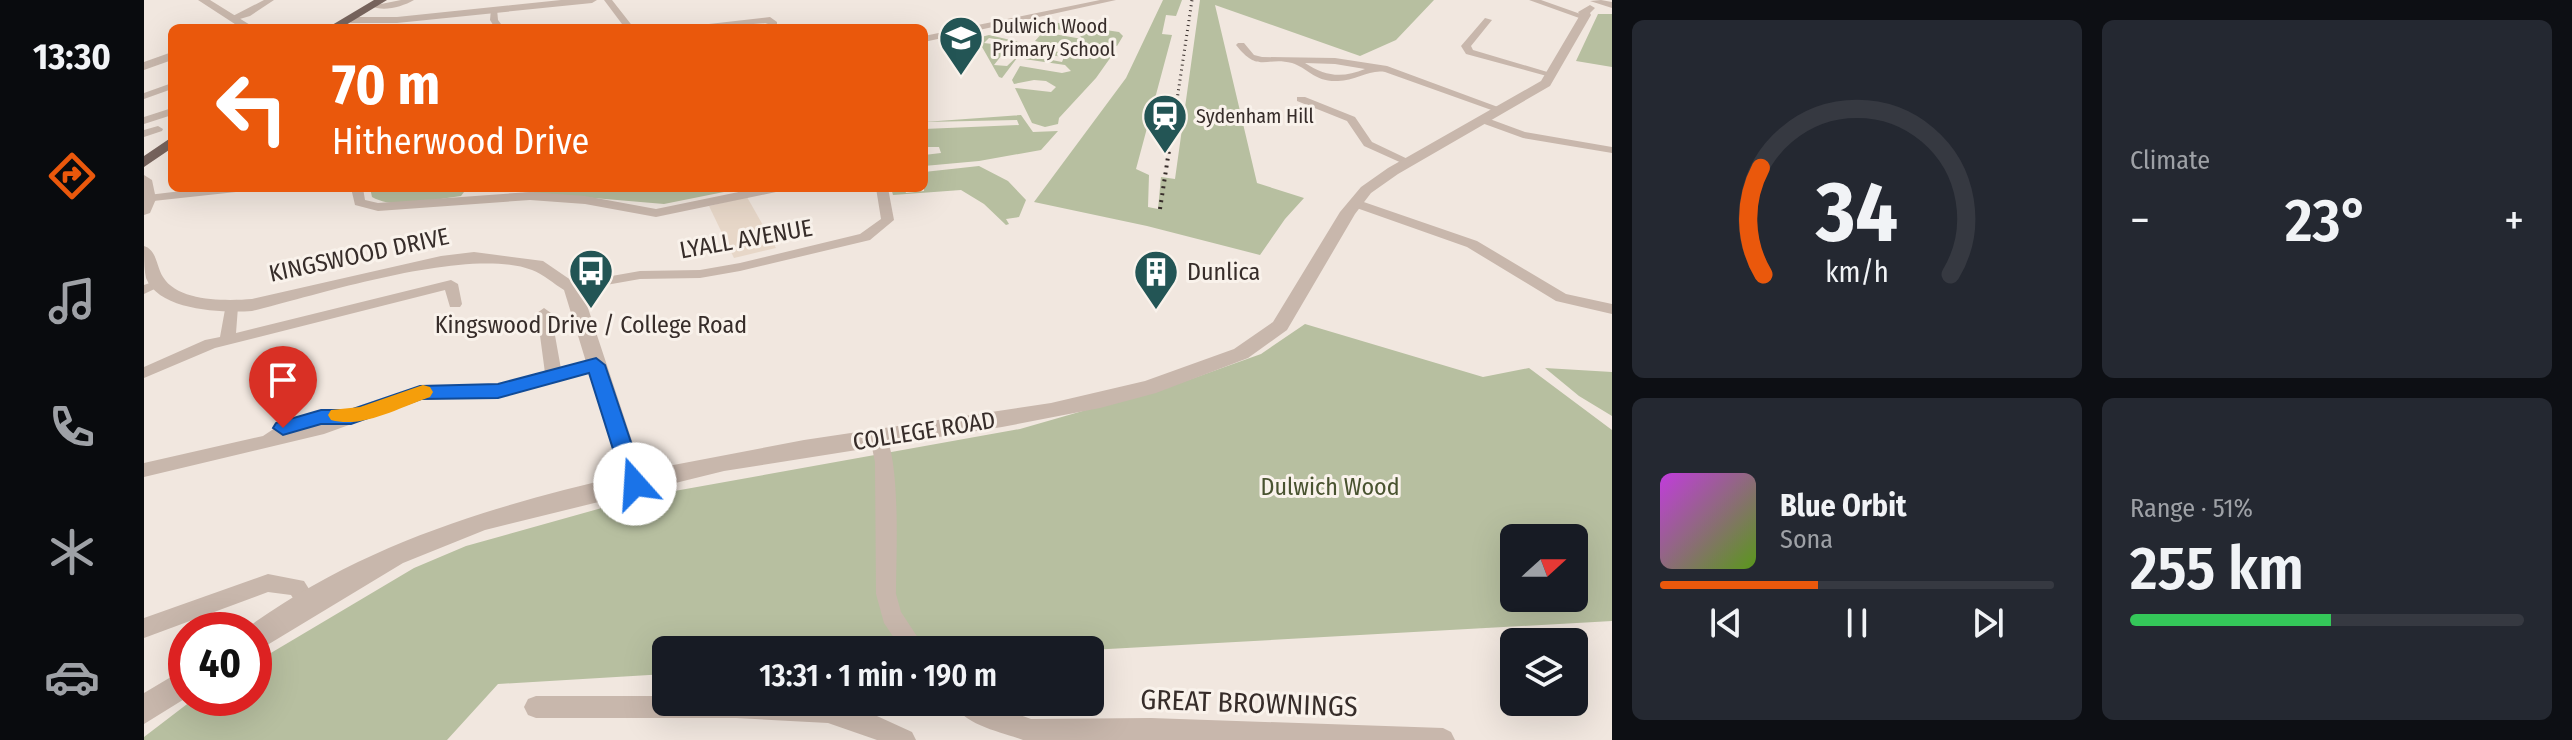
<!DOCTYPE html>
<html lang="en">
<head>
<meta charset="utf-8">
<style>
	:root { --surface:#171b24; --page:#242831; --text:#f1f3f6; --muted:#9ea1a6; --line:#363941; --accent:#ea580c }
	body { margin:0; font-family:"Fira Sans Condensed",sans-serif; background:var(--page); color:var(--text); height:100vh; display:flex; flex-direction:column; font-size:30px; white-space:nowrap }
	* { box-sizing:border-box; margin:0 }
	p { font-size:26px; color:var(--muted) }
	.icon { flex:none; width:44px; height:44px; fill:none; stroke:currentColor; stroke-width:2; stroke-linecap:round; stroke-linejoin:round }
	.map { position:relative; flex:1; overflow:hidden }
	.panel { display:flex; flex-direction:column; gap:20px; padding:20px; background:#0d0f14; width:960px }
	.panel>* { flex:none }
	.banner { position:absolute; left:24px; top:24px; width:760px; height:168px; border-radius:12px; box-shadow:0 8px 32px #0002; background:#ea580c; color:#fff; overflow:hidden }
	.needle { width:52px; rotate:69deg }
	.tools { position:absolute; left:1356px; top:524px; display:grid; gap:16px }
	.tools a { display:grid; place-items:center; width:88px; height:88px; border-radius:12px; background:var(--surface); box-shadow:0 8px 32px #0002; font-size:40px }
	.speed { position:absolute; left:24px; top:612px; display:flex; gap:16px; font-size:40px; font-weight:700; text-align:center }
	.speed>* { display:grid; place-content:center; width:104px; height:104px; border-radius:50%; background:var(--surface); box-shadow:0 8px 32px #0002; line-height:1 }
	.speed .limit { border:12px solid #d22; background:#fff; color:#111 }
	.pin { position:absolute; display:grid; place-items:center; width:68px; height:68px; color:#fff; margin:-82px -34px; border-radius:50% 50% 50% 0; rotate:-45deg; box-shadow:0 0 8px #0007 }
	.pin .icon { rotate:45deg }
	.me { position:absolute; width:88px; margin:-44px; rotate:341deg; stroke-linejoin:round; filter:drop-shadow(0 0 6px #0008) }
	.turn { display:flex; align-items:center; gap:28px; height:168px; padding:0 32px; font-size:36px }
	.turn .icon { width:104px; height:104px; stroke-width:2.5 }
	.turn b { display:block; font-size:56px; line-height:68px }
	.big { font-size:60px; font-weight:600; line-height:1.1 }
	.panel .widget { flex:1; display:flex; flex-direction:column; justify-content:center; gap:12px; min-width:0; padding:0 28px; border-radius:12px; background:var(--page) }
	.panel .dial { align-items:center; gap:0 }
	.dial svg { height:208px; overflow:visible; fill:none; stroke:var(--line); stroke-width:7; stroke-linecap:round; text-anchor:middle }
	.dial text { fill:var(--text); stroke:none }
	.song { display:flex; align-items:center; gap:24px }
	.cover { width:96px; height:96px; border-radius:12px; background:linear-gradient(135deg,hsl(290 70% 55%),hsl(90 70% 35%)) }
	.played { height:8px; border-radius:4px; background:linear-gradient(90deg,var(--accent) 40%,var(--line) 40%) }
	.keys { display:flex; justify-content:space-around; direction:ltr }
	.heat { display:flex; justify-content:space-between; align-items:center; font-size:44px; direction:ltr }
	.charge { height:12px; border-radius:6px; background:linear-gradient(90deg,#34c759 51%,var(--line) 0) }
	.panel .tiles { flex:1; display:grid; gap:20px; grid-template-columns:repeat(2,1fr) }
	.trip { position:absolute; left:508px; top:636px; width:452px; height:80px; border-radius:12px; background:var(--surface); box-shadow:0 8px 32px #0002; font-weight:600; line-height:80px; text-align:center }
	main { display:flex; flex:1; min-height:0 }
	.menu { display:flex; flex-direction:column; width:144px; justify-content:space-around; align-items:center; background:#090b0e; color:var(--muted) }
	.menu .icon { width:56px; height:56px }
	.menu .selected { color:var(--accent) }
	.menu b { font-size:36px; color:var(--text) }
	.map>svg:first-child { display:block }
	.green { fill:#b7bfa0; fill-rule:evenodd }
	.plaza { fill:#e7d7c8 }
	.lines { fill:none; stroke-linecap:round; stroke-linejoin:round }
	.minor { fill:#c8b7ac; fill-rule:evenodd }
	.tertiary { fill:#c8b7ac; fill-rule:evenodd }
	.primary { fill:#77645d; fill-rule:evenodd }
	.rail-far1 { stroke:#372d2a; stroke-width:3; stroke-dasharray:1 4; stroke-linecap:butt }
	.rail { stroke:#372d2a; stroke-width:4; stroke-dasharray:2 5; stroke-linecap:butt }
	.route { fill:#1a73e8; stroke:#114b97; stroke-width:2 }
	.slow { fill:#f59e0b }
	.labels { text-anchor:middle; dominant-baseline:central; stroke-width:6; stroke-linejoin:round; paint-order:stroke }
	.far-poi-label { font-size:20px; fill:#372d2a; stroke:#f9f2eb; text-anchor:start }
	.street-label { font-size:24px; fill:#372d2a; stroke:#f9f2eb }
	.poi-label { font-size:24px; fill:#372d2a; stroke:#f9f2eb; text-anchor:start }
	.park-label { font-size:24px; fill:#495330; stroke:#f9f2eb }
	.near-street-label { font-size:28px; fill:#372d2a; stroke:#f9f2eb }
</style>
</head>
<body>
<main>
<nav class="menu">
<b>13:30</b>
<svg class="icon selected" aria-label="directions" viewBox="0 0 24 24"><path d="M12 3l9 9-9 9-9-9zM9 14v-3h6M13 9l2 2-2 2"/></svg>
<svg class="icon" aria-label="music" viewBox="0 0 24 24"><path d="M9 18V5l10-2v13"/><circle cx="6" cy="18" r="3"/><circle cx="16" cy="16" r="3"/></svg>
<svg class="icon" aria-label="phone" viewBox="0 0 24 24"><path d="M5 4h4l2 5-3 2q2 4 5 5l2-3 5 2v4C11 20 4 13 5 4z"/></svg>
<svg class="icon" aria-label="climate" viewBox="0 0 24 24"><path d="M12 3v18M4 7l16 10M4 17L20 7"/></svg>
<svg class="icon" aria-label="car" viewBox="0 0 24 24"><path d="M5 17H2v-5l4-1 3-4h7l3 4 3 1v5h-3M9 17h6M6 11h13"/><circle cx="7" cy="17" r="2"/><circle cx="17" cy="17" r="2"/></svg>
</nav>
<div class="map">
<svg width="1468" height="740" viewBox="0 0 1468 740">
	<rect width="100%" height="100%" fill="#f1e7df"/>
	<!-- green -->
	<path class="green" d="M1019,0H1038L1032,16L1022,15L1018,34L1028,35L992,169L1005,175L1004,207L1014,209L1017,177L1031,179L1056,0H1290L1252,40L1216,56L1071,5L1113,183L1160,198L1141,219L1116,255L1003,226L890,202L982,78Z
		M1454,14H1468V67L1432,61Z
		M908,22L975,32L979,36L973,46L961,45L958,52L969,54L952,78L915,118L914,124L901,127L888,123L871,88L907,92L912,87L902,81L890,80L870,84L868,80L876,66L918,73L927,71L921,65L880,59L882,55L918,62L920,57L883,52L890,49L924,53L920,48L891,41L899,32L938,39L935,34L903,27Z
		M845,35L883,44L879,51L875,50L876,47L867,46L869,42L845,38L840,43L865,46L850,65L863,66L876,54L858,78L855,77L833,38Z
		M877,115L889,132L914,131L897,150L835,161L780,166V155L797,153L795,147H780V129L875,125L873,120L780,122Z
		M835,166L864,181L882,200L875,217L862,219L865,224L862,225L840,204L817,190L749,195L747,188H760L762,193L780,191V172Z
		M226,188H323L317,196C289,199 253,211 228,197Z
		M382,188H600L520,204L379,192Z
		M1161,324L1339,377L1385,368L1468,430V621L946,650H522V674L354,684L303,740H0V737L51,698H110V663L270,568L322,546L497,497L876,429L1036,383L1117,354ZM1370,538H1430V598H1370Z
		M1401,368L1468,372V416L1435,396Z"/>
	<!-- plaza -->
	<path class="plaza" d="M603,197L632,248L590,258L565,206Z"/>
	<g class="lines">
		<!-- minor -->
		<path class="minor" d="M120,0H130L106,16L89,21L85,18Z
			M257,0H270C258,7 239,12 227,6Z
			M460,0H468L490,28H481Z
			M956,0H972L780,42V36Z
			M1385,0H1397L1445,17L1438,19Z
			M1457,0L1468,2V8L1446,1Z
			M347,9H353L354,20L360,28H351L346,20Z
			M626,17L633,22V26L610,28L624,23L552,28L556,25Z
			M1341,18L1348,20L1327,46L1329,50L1410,74V78L1322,54L1317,46Z
			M1094,43H1100L1110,55L1118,57L1191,58L1243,66L1362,110L1353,112L1241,72C1226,69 1211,81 1194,81C1170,82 1164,68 1148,63C1121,56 1115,74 1092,45ZM1161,63L1191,64L1221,69C1199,78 1182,77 1161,63Z
			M28,83V89L0,99V93Z
			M1153,97H1161L1211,117L1228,142L1270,162L1260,164L1220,146L1203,121L1153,101Z
			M28,108V115L0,124V117Z
			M1335,118H1343L1381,132L1468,147V153L1379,138L1335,122Z
			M14,126L19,129L18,131L0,137V130Z
			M63,188H98L92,192L0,202V196L4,195Z
			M207,188H219L221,200L234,203L386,192L441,196L512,209L614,188H638L632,192L512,217L441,204L386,200L234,211L211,205Z
			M732,188H744L750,220L726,240L596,271L556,278L496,279L428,291L421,287L428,283L496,271L556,270L596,263L716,234L737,219Z
			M1211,199L1333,241L1422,294L1468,304V314L1412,301L1323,247L1207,206L1205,203Z
			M14,280L21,284L0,294V285Z
			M307,280L314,284L318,304L316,307H306L301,290L71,348L0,378V367L61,340L76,337L82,304H92L94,307L92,333Z
			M400,308L407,313L417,369L452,360L458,361L460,365L458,369L354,397L277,399L180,434L0,477V463L119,436L143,420L197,409L204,413L276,387L354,385L401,373L393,313Z
			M735,432L741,433C757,467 752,554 752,594L757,612L782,650H758L740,623L732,594L731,462L726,438L729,433Z
			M124,574L160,581L175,605L172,612L165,614L158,612L147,595L124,592L0,638V618Z
			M392,696H522V702H689L722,711L768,732L772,740H733L684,723L592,718H392L384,715L380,707L384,699Z
			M809,702H841L887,719L1007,718L1299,728L1307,732L1311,740H879C858,732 818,725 809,702Z"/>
		<!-- tertiary -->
		<path class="tertiary" d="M54,0H66L111,28H97Z
			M417,0H453L448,3L253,23H207L202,20L207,17H253Z
			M1446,5L1451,8L1446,13L1447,15L1406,86L1254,174L1227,193L1211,214L1143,330L1104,358L1012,393L956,408L858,427L580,471L341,530L259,563L120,647L110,650V630H100C215,546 341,508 477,476L420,290C410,284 399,274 388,270C324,246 177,294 108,311C79,313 15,311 2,278C0,269 0,256 0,246C13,250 12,266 19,277C34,302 83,301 108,299L297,256L330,252L399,261L437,287L498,471L660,440L907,403L1001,381L1090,349L1129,322L1196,212L1217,187L1244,168L1397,81L1436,15L1434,12Z
			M28,52V60L0,70V62Z
			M0,175L8,180L12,199L6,213L0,215Z
			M42,668V698L0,724V693Z"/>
		<!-- primary -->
		<path class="primary" d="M230,0H243L197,28H183Z
			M28,137V148L0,167V156Z"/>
		<!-- rail-far1 -->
		<path class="rail-far1" d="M1030,120L1048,0"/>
		<!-- rail -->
		<path class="rail" d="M1016,209L1030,118"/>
	</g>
	<!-- route -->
	<path class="route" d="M452,358L461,365L501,484L498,490H483L480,484L445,373L354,398L277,399L207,424H177L139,435L129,428L132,423L177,410H206L276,386L354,384Z"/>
	<!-- slow -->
	<path class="slow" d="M279,385L286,387L289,392L286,397C256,407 219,429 187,420L184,415L187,410L216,407Z"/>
	<!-- icons -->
	<defs>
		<g id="school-pin" transform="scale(2.3)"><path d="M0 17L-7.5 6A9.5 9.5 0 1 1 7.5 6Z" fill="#235555" stroke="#f9f2eb"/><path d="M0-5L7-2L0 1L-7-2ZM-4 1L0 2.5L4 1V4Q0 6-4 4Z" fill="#fff"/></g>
		<g id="station-pin" transform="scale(2.3)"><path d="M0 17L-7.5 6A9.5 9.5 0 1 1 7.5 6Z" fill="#235555" stroke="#f9f2eb"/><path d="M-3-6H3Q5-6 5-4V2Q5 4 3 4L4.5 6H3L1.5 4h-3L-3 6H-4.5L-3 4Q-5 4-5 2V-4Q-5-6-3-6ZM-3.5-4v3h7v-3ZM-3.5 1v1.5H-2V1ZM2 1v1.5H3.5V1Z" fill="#fff"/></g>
		<g id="bus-pin" transform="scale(2.3)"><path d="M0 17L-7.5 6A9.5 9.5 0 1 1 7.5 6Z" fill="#235555" stroke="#f9f2eb"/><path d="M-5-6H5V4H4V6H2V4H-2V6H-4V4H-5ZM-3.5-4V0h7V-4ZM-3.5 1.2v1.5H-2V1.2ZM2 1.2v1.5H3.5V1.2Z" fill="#fff"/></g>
		<g id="building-pin" transform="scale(2.3)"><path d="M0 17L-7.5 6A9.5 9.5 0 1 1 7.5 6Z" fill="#235555" stroke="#f9f2eb"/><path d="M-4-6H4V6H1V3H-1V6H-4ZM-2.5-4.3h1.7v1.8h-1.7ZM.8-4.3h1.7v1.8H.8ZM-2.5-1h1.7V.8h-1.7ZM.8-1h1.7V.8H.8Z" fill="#fff"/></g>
	</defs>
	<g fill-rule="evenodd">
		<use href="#school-pin" x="817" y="38"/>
		<use href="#station-pin" x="1021" y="116"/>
		<use href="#bus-pin" x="447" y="271"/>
		<use href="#building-pin" x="1012" y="272"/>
	</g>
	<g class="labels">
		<!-- far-poi labels -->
		<g class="far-poi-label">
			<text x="848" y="26">Dulwich Wood<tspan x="848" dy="23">Primary School</tspan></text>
			<text x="1052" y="116">Sydenham Hill</text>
		</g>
		<!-- street labels -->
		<g class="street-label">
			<text transform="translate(602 239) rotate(-10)">LYALL AVENUE</text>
			<text transform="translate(215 255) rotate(-12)">KINGSWOOD DRIVE</text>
			<text transform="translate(780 431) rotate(-9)">COLLEGE ROAD</text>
		</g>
		<!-- poi labels -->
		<g class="poi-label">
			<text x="1043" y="272">Dunlica</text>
			<text x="447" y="325" text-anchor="middle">Kingswood Drive / College Road</text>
		</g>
		<!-- park labels -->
		<g class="park-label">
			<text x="1186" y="487">Dulwich Wood</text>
		</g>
		<!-- near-street labels -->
		<g class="near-street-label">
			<text transform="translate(1105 703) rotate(2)">GREAT BROWNINGS</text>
		</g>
	</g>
</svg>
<div class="tools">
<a><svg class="needle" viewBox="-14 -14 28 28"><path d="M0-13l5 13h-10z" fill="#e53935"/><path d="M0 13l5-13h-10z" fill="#9ea1a6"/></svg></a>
<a><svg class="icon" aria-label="layers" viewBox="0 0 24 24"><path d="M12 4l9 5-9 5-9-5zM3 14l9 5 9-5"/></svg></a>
</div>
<div class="speed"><div class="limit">40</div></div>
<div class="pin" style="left:139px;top:428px;background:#d93025"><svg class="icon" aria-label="arrive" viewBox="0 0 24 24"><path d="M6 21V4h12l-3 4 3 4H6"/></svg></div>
<svg class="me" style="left:491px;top:484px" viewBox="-20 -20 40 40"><circle r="19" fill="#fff"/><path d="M0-13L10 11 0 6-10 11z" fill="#1a73e8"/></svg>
<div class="trip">13:31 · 1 min · 190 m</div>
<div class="banner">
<div class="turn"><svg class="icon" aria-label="left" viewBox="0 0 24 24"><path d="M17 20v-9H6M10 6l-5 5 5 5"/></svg><div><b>70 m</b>Hitherwood Drive</div></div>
</div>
</div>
<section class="panel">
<div class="tiles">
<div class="widget dial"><svg viewBox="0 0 100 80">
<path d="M14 69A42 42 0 1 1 86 69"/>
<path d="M14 69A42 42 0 0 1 13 28" stroke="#ea580c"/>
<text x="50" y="56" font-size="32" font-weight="700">34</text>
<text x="50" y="72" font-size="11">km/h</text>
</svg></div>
<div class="widget"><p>Climate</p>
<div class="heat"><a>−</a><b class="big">23°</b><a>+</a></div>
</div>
<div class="widget">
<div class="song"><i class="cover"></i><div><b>Blue Orbit</b><p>Sona</p></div></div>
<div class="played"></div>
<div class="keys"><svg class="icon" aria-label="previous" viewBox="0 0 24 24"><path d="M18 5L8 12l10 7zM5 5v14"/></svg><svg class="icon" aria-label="pause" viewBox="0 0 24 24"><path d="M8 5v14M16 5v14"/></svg><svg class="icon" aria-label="next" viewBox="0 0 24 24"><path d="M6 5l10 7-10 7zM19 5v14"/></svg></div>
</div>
<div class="widget"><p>Range · 51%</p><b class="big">255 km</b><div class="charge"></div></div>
</div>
</section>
</main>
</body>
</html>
